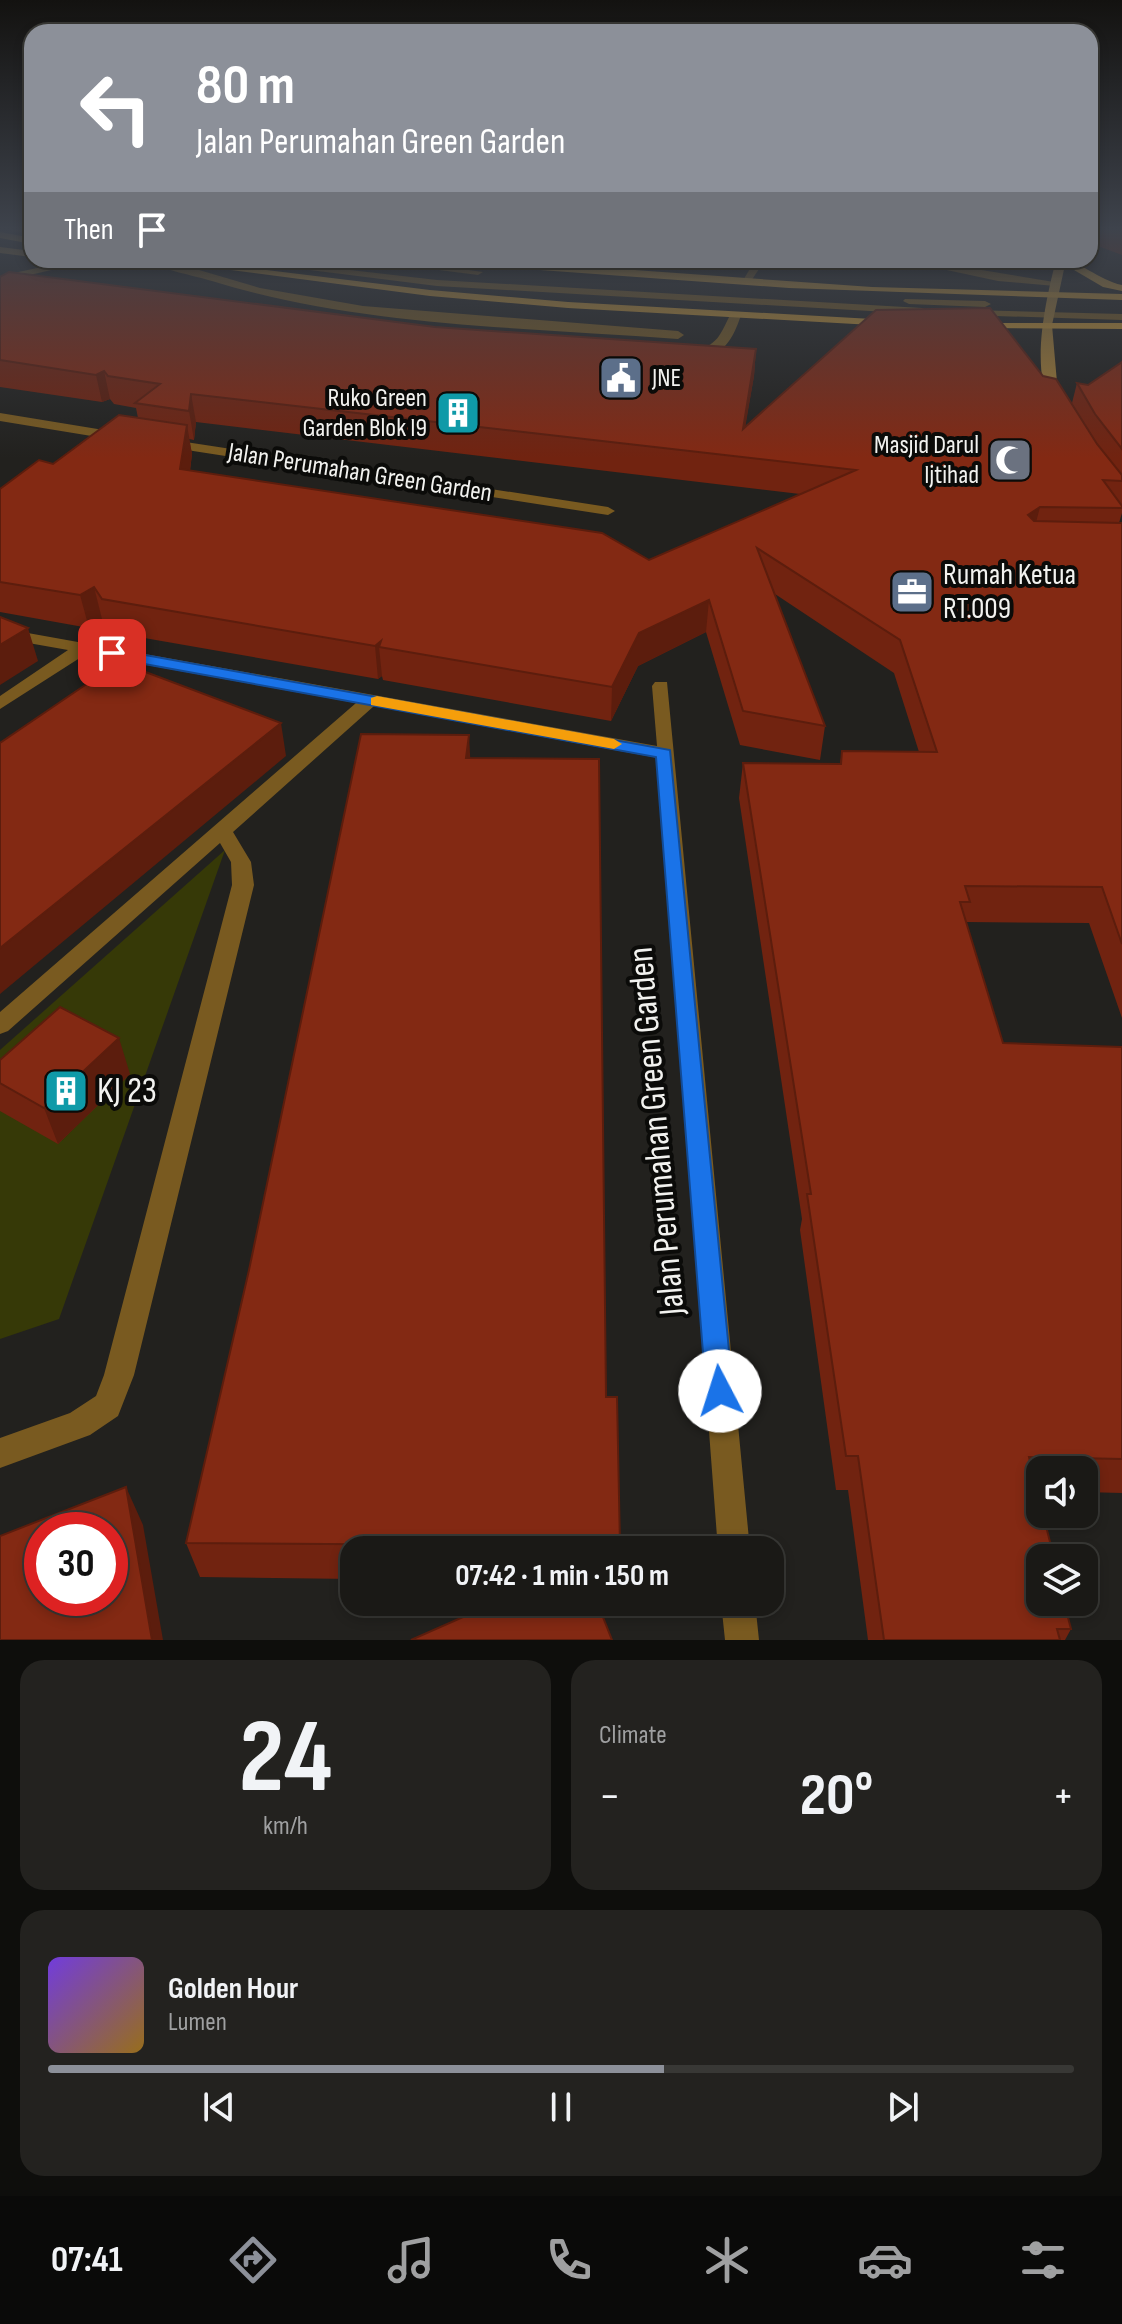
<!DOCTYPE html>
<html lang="en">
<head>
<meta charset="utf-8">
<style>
	:root { --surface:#1a1916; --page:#23221f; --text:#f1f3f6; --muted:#9fa0a1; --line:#383835; --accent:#8c9099 }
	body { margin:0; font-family:"Sofia Sans Condensed",sans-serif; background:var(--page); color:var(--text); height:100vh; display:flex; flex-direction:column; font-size:30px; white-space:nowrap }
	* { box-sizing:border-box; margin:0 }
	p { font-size:26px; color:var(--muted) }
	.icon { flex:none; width:44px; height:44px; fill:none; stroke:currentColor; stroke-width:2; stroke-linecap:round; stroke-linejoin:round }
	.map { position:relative; height:1640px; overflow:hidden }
	.side { display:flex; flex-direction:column; gap:20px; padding:20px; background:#0e0e0c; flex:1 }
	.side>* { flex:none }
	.guide { position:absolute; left:24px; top:24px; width:1074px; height:244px; border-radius:24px; box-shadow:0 4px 12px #0003,0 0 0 2px var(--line); background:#8c9099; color:#fff; overflow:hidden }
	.fabs { position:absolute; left:1026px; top:1456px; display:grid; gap:16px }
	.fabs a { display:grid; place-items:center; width:72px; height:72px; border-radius:16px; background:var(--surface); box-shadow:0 4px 12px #0003,0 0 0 2px var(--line); font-size:40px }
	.speed { position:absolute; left:24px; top:1512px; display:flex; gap:16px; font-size:40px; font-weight:700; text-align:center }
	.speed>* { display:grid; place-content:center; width:104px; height:104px; border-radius:50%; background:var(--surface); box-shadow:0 4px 12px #0003,0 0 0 2px var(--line); line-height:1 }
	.speed .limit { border:12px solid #d22; background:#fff; color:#111 }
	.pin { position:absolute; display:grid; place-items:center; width:68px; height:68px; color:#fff; margin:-34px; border-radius:16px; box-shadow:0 4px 12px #0006 }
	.me { position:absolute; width:88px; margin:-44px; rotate:355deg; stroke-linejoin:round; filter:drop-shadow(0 0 6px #0008) }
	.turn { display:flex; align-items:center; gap:28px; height:168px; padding:0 40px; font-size:36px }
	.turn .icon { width:104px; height:104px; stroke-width:2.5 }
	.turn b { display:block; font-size:56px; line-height:68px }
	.then { display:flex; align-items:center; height:76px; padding:0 40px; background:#0003; gap:16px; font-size:30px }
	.big { font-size:60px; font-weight:700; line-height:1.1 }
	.side .tile { flex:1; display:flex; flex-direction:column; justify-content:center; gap:12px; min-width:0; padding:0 28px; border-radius:24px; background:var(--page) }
	.side .dial { align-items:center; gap:0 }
	.dial b { font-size:104px; line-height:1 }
	.song { display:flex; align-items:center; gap:24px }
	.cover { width:96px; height:96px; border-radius:12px; background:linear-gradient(135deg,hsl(260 70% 55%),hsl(40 70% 35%)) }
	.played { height:8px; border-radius:4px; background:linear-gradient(90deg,var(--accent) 60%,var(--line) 60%) }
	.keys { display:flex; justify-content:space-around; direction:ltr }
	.heat { display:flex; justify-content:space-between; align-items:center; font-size:44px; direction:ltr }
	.side .tiles { flex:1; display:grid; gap:20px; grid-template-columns:1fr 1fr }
	.tile:last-child { grid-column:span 2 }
	.trip { position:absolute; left:340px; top:1536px; width:444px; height:80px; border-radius:24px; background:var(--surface); box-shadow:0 4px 12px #0003,0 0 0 2px var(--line); font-weight:700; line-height:80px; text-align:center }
	.dock { display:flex; height:128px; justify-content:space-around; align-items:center; background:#0a0a09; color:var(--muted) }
	.dock .icon { width:56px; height:56px }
	.dock .selected { color:var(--accent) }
	.dock b { font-size:36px; color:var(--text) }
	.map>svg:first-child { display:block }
	.green { fill:#363907 }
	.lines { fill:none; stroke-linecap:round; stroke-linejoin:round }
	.lane { fill:#795a20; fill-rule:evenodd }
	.street { fill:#795a20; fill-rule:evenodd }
	.secondary { fill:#a37c33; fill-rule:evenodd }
	.primary { fill:#c79431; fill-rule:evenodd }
	.wall { fill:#712310; fill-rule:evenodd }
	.shaded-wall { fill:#5c1d0d }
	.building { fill:#832913; stroke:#5c1d0d; stroke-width:2; fill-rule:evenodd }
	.route { fill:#1a73e8; stroke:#114b97; stroke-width:2 }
	.slow { fill:#f59e0b }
	.labels { text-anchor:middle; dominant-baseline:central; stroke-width:8; stroke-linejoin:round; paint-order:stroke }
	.far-poi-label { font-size:26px; fill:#f2f2ef; stroke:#0b0b09; text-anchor:end }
	.far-street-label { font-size:26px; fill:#f2f2ef; stroke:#0b0b09 }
	.poi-label { font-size:30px; fill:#f2f2ef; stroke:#0b0b09; text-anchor:start }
	.near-poi-label { font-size:36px; fill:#f2f2ef; stroke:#0b0b09; text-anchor:start }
	.near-street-label { font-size:36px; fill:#f2f2ef; stroke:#0b0b09 }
</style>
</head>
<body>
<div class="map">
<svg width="1122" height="1640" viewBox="0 0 1122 1640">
	<rect width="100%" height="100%" fill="#22211e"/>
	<!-- green -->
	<path class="green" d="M225,850L59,1319L0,1339V1050Z"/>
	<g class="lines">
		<!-- lane -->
		<path class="lane" d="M1,228L32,229V235Z
			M149,260H165L260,288L363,306L678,331L684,335L678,339C523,327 361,327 212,281C192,275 165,271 149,260Z
			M231,260H263L437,280L922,308L928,311L922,314L437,286Z
			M361,260H395L483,272L478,275Z
			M755,260H765L749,284H741Z
			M900,260H921L1060,283L1055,286L998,281Z
			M905,299L985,301L991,304L985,307L909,304L903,301Z
			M970,310L1122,314V320L966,315L964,313Z
			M731,313L741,315C733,340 721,360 692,357V351C718,346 720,335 731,313Z"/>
		<!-- street -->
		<path class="street" d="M74,260H94L0,282V276Z
			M0,413L122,433L129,437L122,441L0,421Z
			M166,439L608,507L615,511L608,515L161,446L159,443Z
			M0,628L657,746L652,686L655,682H667L750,1550H718L658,758L374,706L233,832L251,862L254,885L134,1375L118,1416L90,1435L0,1468V1438L70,1413L96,1396L104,1375L232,885L231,862L220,843L8,1031L0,1034V1012L356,703L86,654L0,709V696L68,650L0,638Z
			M721,1602H755L759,1640H725Z"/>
		<!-- secondary -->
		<path class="secondary" d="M0,247L32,251V257L0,253Z
			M1056,260H1066L1052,325L1058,394L1062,402L1056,406L1051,405C1030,368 1046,299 1056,260Z"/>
		<!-- primary -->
		<path class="primary" d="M0,232L32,238V244L0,238Z
			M154,260H185L430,290L568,302L890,320L896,323L890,326L568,308L430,296Z
			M452,260H494L872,287L1122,294V300L789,288L540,270Z
			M1057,260C1081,260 1098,280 1122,285V291L1103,287Z
			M974,323H1122V329L978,328L974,327Z"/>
	</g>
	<!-- wall -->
	<path class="wall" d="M1090,228H1122V255L1090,243Z
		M673,260H727L724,265Z
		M944,260H969L963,264Z
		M0,277L435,327L756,349L754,376L745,426L1043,376L1072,403L1077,383L1088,385L1122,362V513L1119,523H1122V1018L1089,923L966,922L1003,1043L1122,1047V1493L1084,1492V1470H1040V1491H1037L1071,1629L1065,1640H868L848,1490H836L800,1230L802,1219L739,798L743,763L840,764L842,751L919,752L894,673L775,594L825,726L820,760L740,745L706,632L638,666L611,721L383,680L382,676L378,679L110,632L102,619L89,628L0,612V489L53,464L138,418L136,408L114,404L110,399L102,402L0,387ZM196,422L800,494L649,560L190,471L192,454L189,439L194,440Z
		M470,758L606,1397H617L620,1550H354V1579L200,1577L186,1543Z
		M0,1060L130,1074L58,1144L0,1111Z"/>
	<!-- shaded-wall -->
	<path class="shaded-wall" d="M756,349L754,376L740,458L743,429Z
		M104,371L110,399L102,402L96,375Z
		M191,394L196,422L194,440L189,411Z
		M187,425L192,454L186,499L180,469Z
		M1040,507L1032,538L1028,515Z
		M94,587L102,619L89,628L80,595Z
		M709,600L706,632L638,666L611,721L612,687L639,633Z
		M28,628L38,661L0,685V645Z
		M381,641L379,647L382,676L378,679L375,646Z
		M281,723L286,756L0,994V948Z
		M469,735L471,772L466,758Z
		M119,1038L130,1074L58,1144L44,1108Z
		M126,1487L143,1525L163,1640H152Z"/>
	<!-- building -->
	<path class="building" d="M9,272L435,327L756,349L743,429L876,310L990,308L1043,376L1056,379L1097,444L1122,475V481L1103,480L1122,506V508L1040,507L1028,515L1034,521L1122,523V944L1102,887L965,886L970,902H960L1003,1043L1122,1047V1459L1029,1457L1040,1503V1514H1043L1054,1558H1040V1602H1064L1071,1629H1057L1060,1640H884L858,1456H846L807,1194H811L743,763L841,764L842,751L937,752L900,640L757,548L825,726L743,711L709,600L639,633L612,687L379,647L381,641L375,646L102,599L94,587L80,595L0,582V489L39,460L53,464L119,415L187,425L180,469L602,533L649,560L856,470L191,394L189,411L135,403L160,384L108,376L104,371L96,375L0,360V277Z
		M1122,362V449L1095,414L1077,383L1088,385Z
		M0,617L28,628L0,645Z
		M119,662L281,723L0,948V743Z
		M361,734L469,735L466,758L599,759L606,1397H617L620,1546L186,1543L249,1270Z
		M60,1007L119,1038L44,1108L0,1083V1060Z
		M126,1487L152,1640H0V1536ZM42,1530H110V1598H42Z
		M497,1602H597L612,1640H411Z"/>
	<!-- sky -->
	<linearGradient id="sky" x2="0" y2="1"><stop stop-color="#131210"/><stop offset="0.5" stop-color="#3e434c"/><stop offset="1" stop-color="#3e434c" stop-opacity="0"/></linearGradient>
	<rect width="1122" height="458" fill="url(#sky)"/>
	<!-- route -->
	<path class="route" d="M112,649L670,750L733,1391L729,1400L720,1404L710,1400L706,1391L656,757L106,657L104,653Z"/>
	<!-- slow -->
	<path class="slow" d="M377,696L614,739L622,744L614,749L371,705V698Z"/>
	<!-- icons -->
	<defs>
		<g id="civic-square" transform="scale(2.3)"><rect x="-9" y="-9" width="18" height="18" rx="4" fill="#5c6f8a" stroke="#0b0b09"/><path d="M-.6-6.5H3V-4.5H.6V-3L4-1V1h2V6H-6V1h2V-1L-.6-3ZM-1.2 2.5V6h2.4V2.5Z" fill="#fff"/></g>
		<g id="building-square" transform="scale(2.3)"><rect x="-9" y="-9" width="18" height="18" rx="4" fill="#0f9aa8" stroke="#0b0b09"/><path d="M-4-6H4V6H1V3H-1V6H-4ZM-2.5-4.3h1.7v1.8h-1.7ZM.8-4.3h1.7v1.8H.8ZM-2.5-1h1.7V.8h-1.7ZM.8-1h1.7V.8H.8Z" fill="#fff"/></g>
		<g id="mosque-square" transform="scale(2.3)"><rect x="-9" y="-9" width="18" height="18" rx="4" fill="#6b7280" stroke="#0b0b09"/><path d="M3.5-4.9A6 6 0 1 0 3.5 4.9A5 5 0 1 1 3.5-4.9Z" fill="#fff"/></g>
		<g id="office-square" transform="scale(2.3)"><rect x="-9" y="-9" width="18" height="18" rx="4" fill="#5c6f8a" stroke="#0b0b09"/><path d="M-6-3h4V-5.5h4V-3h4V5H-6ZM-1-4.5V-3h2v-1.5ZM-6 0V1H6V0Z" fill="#fff"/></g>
	</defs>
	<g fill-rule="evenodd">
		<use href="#civic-square" x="621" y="378"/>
		<use href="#building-square" x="458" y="413"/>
		<use href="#mosque-square" x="1010" y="460"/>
		<use href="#office-square" x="912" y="592"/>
		<use href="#building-square" x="66" y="1091"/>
	</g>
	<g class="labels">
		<!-- far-poi labels -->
		<g class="far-poi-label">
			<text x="652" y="378" text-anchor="start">JNE</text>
			<text x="427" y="398">Ruko Green<tspan x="427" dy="30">Garden Blok I9</tspan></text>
			<text x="979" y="445">Masjid Darul<tspan x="979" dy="30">Ijtihad</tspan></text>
		</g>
		<!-- far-street labels -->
		<g class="far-street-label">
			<text transform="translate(360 473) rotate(9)">Jalan Perumahan Green Garden</text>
		</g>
		<!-- poi labels -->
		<g class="poi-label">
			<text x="943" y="575">Rumah Ketua<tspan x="943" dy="34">RT.009</tspan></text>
		</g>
		<!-- near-poi labels -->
		<g class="near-poi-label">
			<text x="97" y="1091">KJ 23</text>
		</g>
		<!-- near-street labels -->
		<g class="near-street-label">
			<text transform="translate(657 1131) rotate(-95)">Jalan Perumahan Green Garden</text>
		</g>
	</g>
</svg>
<div class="fabs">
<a><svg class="icon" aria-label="sound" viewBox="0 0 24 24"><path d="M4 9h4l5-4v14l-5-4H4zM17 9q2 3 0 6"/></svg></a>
<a><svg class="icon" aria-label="layers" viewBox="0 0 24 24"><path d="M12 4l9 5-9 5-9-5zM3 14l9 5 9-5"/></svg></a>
</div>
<div class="speed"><div class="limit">30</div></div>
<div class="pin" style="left:112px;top:653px;background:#d93025"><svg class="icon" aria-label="arrive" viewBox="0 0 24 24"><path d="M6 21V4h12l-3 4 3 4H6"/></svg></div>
<svg class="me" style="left:720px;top:1391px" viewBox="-20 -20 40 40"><circle r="19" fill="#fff"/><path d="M0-13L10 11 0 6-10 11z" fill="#1a73e8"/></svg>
<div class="trip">07:42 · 1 min · 150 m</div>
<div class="guide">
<div class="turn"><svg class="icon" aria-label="left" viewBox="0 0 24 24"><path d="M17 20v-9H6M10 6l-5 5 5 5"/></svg><div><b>80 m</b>Jalan Perumahan Green Garden</div></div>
<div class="then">Then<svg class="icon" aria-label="arrive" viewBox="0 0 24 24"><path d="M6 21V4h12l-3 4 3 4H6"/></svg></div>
</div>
</div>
<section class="side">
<div class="tiles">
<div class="tile dial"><b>24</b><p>km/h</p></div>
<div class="tile"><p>Climate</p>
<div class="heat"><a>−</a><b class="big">20°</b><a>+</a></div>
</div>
<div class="tile">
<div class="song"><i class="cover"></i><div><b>Golden Hour</b><p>Lumen</p></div></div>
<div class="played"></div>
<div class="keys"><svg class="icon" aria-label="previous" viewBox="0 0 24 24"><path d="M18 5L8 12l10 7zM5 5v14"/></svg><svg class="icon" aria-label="pause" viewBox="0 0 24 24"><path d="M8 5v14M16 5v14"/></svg><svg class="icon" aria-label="next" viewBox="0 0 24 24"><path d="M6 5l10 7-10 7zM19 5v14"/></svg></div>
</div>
</div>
</section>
<nav class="dock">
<b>07:41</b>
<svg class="icon selected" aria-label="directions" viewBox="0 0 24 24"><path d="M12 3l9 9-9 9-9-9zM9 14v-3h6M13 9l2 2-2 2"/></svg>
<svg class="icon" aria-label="music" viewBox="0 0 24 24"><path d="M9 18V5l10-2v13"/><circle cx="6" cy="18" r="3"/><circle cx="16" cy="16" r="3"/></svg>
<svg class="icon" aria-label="phone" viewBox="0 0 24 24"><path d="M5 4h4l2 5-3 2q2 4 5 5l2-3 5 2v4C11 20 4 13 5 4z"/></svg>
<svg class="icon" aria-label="climate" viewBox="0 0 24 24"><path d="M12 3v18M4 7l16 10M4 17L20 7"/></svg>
<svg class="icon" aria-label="car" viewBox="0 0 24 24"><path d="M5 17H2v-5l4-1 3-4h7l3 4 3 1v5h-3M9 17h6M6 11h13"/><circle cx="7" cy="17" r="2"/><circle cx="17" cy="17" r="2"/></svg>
<svg class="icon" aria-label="filters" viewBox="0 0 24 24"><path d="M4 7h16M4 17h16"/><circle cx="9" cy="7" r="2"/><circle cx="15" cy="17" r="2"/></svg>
</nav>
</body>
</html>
